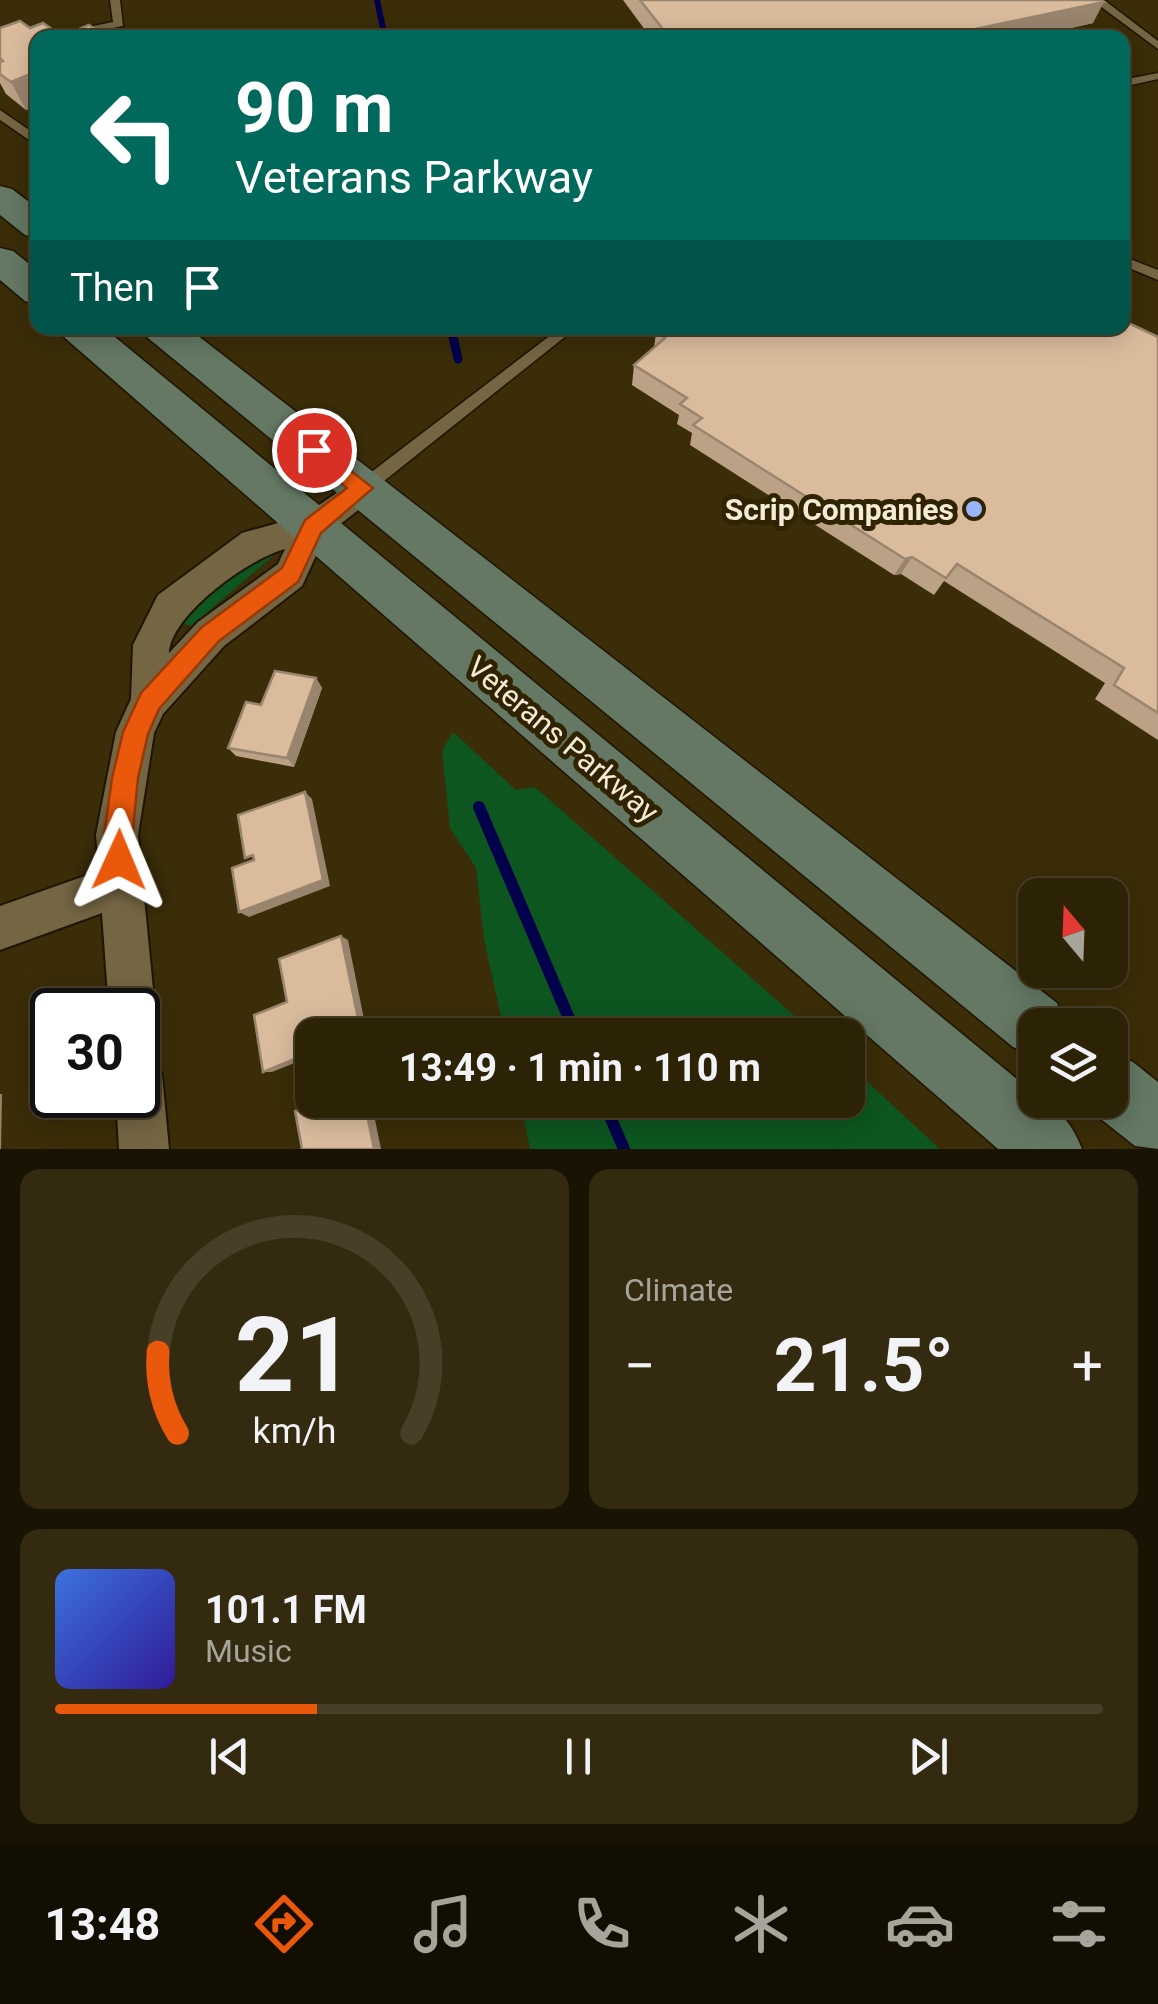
<!DOCTYPE html>
<html lang="en">
<head>
<meta charset="utf-8">
<style>
	:root { --surface:#2c2206; --page:#342a10; --text:#f1f3f6; --muted:#a6a49b; --line:#483f28; --accent:#ea580c }
	body { margin:0; font-family:Roboto,sans-serif; background:var(--page); color:var(--text); height:100vh; display:flex; flex-direction:column; font-size:38px; white-space:nowrap }
	* { box-sizing:border-box; margin:0 }
	p { font-size:32px; color:var(--muted) }
	.icon { flex:none; width:55px; height:55px; fill:none; stroke:currentColor; stroke-width:2; stroke-linecap:round; stroke-linejoin:round }
	.map { position:relative; height:1149px; overflow:hidden }
	.details { display:flex; flex-direction:column; gap:20px; padding:20px; background:#181303; flex:1 }
	.details>* { flex:none }
	.banner { position:absolute; left:30px; top:30px; width:1100px; height:305px; border-radius:20px; box-shadow:0 5px 25px #0003,0 0 0 2px var(--line); background:#00695c; color:#fff; overflow:hidden }
	.needle { width:65px; rotate:341deg }
	.tools { position:absolute; left:1018px; top:878px; display:grid; gap:20px }
	.tools a { display:grid; place-items:center; width:110px; height:110px; border-radius:20px; background:var(--surface); box-shadow:0 5px 25px #0003,0 0 0 2px var(--line); font-size:50px }
	.speed { position:absolute; left:30px; top:988px; display:flex; gap:20px; font-size:50px; font-weight:700; text-align:center }
	.speed>* { display:grid; place-content:center; width:130px; height:130px; border-radius:50%; background:var(--surface); box-shadow:0 5px 25px #0003,0 0 0 2px var(--line); line-height:1 }
	.speed .limit { border:5px solid #111; border-radius:15px; background:#fff; color:#111 }
	.pin { position:absolute; display:grid; place-items:center; width:85px; height:85px; color:#fff; margin:-42px; border:5px solid #fff; border-radius:50%; box-shadow:0 2px 10px #0007 }
	.me { position:absolute; width:110px; margin:-55px; rotate:1deg; stroke-linejoin:round; filter:drop-shadow(0 0 8px #0008) }
	.turn { display:flex; align-items:center; gap:35px; height:210px; padding:0 40px; font-size:45px }
	.turn .icon { width:130px; height:130px; stroke-width:2.5 }
	.turn b { display:block; font-size:70px; line-height:85px }
	.then { display:flex; align-items:center; height:95px; padding:0 40px; background:#0003; gap:20px; font-size:38px }
	.big { font-size:75px; font-weight:700; line-height:1.1 }
	.details .tile { flex:1; display:flex; flex-direction:column; justify-content:center; gap:15px; min-width:0; padding:0 35px; border-radius:20px; background:var(--page) }
	.details .dial { align-items:center; gap:0 }
	.dial svg { height:260px; overflow:visible; fill:none; stroke:var(--line); stroke-width:7; stroke-linecap:round; text-anchor:middle }
	.dial text { fill:var(--text); stroke:none }
	.song { display:flex; align-items:center; gap:30px }
	.cover { width:120px; height:120px; border-radius:15px; background:linear-gradient(135deg,hsl(220 70% 55%),hsl(250 70% 35%)) }
	.played { height:10px; border-radius:5px; background:linear-gradient(90deg,var(--accent) 25%,var(--line) 25%) }
	.keys { display:flex; justify-content:space-around; direction:ltr }
	.heat { display:flex; justify-content:space-between; align-items:center; font-size:55px; direction:ltr }
	.details .tiles { flex:1; display:grid; gap:20px; grid-template-columns:1fr 1fr }
	.tile:last-child { grid-column:span 2 }
	.trip { position:absolute; left:295px; top:1018px; width:570px; height:100px; border-radius:20px; background:var(--surface); box-shadow:0 5px 25px #0003,0 0 0 2px var(--line); font-weight:700; line-height:100px; text-align:center }
	.menu { display:flex; height:160px; justify-content:space-around; align-items:center; background:#120e02; color:var(--muted) }
	.menu .icon { width:70px; height:70px }
	.menu .selected { color:var(--accent) }
	.menu b { font-size:45px; color:var(--text) }
	.map>svg:first-child { display:block }
	.green { fill:#0d5620 }
	.lines { fill:none; stroke-linecap:round; stroke-linejoin:round }
	.stream-far2 { stroke:#03004b; stroke-width:6 }
	.stream-far1 { stroke:#03004b; stroke-width:9 }
	.stream { stroke:#03004b; stroke-width:12 }
	.lane-casing { stroke:#1f1500; stroke-width:3 }
	.street-casing { stroke:#1f1500; stroke-width:4 }
	.secondary-casing { stroke:#1f1500; stroke-width:3 }
	.lane { fill:#756643; fill-rule:evenodd }
	.street { fill:#756643; fill-rule:evenodd }
	.secondary { fill:#647864; fill-rule:evenodd }
	.wall { fill:#bba287 }
	.shaded-wall { fill:#99846e }
	.building { fill:#dabc9d; stroke:#99846e; stroke-width:2.5 }
	.route { fill:#ea580c; stroke:#983908; stroke-width:2.5 }
	.poi-dot { fill:#98b5fd; stroke:#302300; stroke-width:4 }
	.labels { text-anchor:middle; dominant-baseline:central; stroke-width:10; stroke-linejoin:round; paint-order:stroke }
	.poi-label { font-size:30px; font-weight:bold; fill:#f4ecd8; stroke:#302300; text-anchor:end }
	.street-label { font-size:30px; fill:#f4ecd8; stroke:#302300 }
</style>
</head>
<body>
<div class="map">
<svg width="1158" height="1149" viewBox="0 0 1158 1149">
	<rect width="100%" height="100%" fill="#3a2d08"/>
	<!-- green -->
	<path class="green" d="M266,551L273,556L191,626L182,623L191,606Z
		M453,732L516,790L535,787L816,1035H505L484,939L476,868L450,828L442,751Z
		M848,1064L940,1149H530L520,1100H848Z"/>
	<g class="lines">
		<!-- stream-far2 -->
		<path class="stream-far2" d="M377,0L385,38"/>
		<!-- stream-far1 -->
		<path class="stream-far1" d="M451,328L458,359"/>
		<!-- stream -->
		<path class="stream" d="M479,807L576,1035
			M603,1100L624,1149"/>
		<!-- lane casing -->
		<g class="lane-casing">
			<path id="lane" d="M110,0H120L123,26L61,38H38V41L35,38L113,22Z
				M1092,0H1104L1158,41V49Z
				M1158,73V79L1122,87V80Z
				M0,110L38,136V146L0,120Z
				M1122,256L1158,270V280L1122,265Z
				M560,328H576L369,493H357L355,488L357,483Z"/>
		</g>
		<!-- street casing -->
		<g class="street-casing">
			<path id="street" d="M363,475L375,479L379,488L375,497L325,536L302,586L224,646L163,714L154,733L138,835L155,1010L148,1026L138,1031V1010H109L102,913L0,950V906L99,871L96,835L116,732L131,699L133,645L158,595L242,533L303,516ZM285,549L278,564L198,622L169,653C171,614 250,558 285,549Z
				M138,1051L155,1058L162,1075L169,1149H119L116,1095H138Z"/>
		</g>
		<!-- secondary casing -->
		<g class="secondary-casing">
			<path id="secondary" d="M0,186L12,189L38,209V238L25,235L0,215Z
				M0,248L13,251L38,271V305L25,301L0,280Z
				M60,328H104L1035,1094V1100C1059,1104 1074,1128 1082,1149H998L65,338Z
				M143,328H188L1057,1003L1066,1025H1035V1056L1013,1047L148,338Z
				M1110,1053L1133,1062L1158,1082V1149L1135,1146L1087,1108L1084,1100H1110Z"/>
		</g>
		<!-- lane -->
		<use href="#lane" class="lane"/>
		<!-- street -->
		<use href="#street" class="street"/>
		<!-- secondary -->
		<use href="#secondary" class="secondary"/>
	</g>
	<!-- wall -->
	<path class="wall" d="M623,0H1101L1093,23L1027,38H651Z
		M0,28H30L62,36L107,38H38V105L26,110L6,94L0,83Z
		M656,333L1158,337V740L1095,699L1105,683L944,581L934,595L901,574L894,575L690,445L692,433L677,424L679,415L632,385L634,365L654,348Z
		M316,678L322,688L294,767L236,756L228,748L261,705Z"/>
	<!-- shaded-wall -->
	<path class="shaded-wall" d="M1104,2L1093,23L1027,38H933Z
		M33,73L38,81V105L26,110L11,82Z
		M912,557L901,574L894,575L905,559Z
		M316,678L322,688L294,767L287,758Z
		M305,792L312,799L330,886L249,917L239,912Z
		M341,936L348,940L367,1034L366,1035H356Z
		M312,1052V1056L272,1072H263Z
		M0,1094H2L1,1149H0Z
		M364,1100H371L381,1149H374Z"/>
	<!-- building -->
	<path class="building" d="M640,0H1101L1104,2L933,38H670Z
		M20,21L30,28L43,23L62,36L89,25L107,38H38V76L33,73L11,82L0,74V62L3,61L0,58V28Z
		M1122,320L1158,337V713L1114,685L1124,668L957,564L946,578L912,557L905,559L693,425L702,418L680,404L687,398L634,365L665,338L656,333L662,328H1122Z
		M275,671L316,678L287,758L228,748L246,702L261,705Z
		M305,792L323,880L239,912L232,868L254,860L253,855L245,858L238,815Z
		M341,936L361,1033L356,1035H312V1052L263,1072L254,1015L287,1002L279,959Z
		M324,1100H364L374,1149H302L295,1111Z"/>
	<!-- route -->
	<path class="route" d="M314,442L373,488L321,533L298,582L219,641L159,709L148,734L138,778L129,870L119,874L110,870L104,835L112,778L123,732L141,693L202,627L282,568L305,520L347,488L307,456V444Z"/>
	<!-- markers -->
	<circle class="poi-dot" cx="974" cy="509" r="10"/>
	<g class="labels">
		<!-- poi labels -->
		<g class="poi-label">
			<text x="954" y="509">Scrip Companies</text>
		</g>
		<!-- street labels -->
		<g class="street-label">
			<text transform="translate(563 739) rotate(40)">Veterans Parkway</text>
		</g>
	</g>
</svg>
<div class="tools">
<a><svg class="needle" viewBox="-14 -14 28 28"><path d="M0-13l5 13h-10z" fill="#e53935"/><path d="M0 13l5-13h-10z" fill="#a6a49b"/></svg></a>
<a><svg class="icon" aria-label="layers" viewBox="0 0 24 24"><path d="M12 4l9 5-9 5-9-5zM3 14l9 5 9-5"/></svg></a>
</div>
<div class="speed"><div class="limit">30</div></div>
<div class="pin" style="left:314px;top:450px;background:#d93025"><svg class="icon" aria-label="arrive" viewBox="0 0 24 24"><path d="M6 21V4h12l-3 4 3 4H6"/></svg></div>
<svg class="me" style="left:119px;top:860px" viewBox="-20 -20 40 40"><path d="M0-17L14 15 0 8-14 15z" fill="#ea580c" stroke="#fff" stroke-width="4"/></svg>
<div class="trip">13:49 · 1 min · 110 m</div>
<div class="banner">
<div class="turn"><svg class="icon" aria-label="left" viewBox="0 0 24 24"><path d="M17 20v-9H6M10 6l-5 5 5 5"/></svg><div><b>90 m</b>Veterans Parkway</div></div>
<div class="then">Then<svg class="icon" aria-label="arrive" viewBox="0 0 24 24"><path d="M6 21V4h12l-3 4 3 4H6"/></svg></div>
</div>
</div>
<section class="details">
<div class="tiles">
<div class="tile dial"><svg viewBox="0 0 100 80">
<path d="M14 69A42 42 0 1 1 86 69"/>
<path d="M14 69A42 42 0 0 1 8 44" stroke="#ea580c"/>
<text x="50" y="56" font-size="32" font-weight="700">21</text>
<text x="50" y="72" font-size="11">km/h</text>
</svg></div>
<div class="tile"><p>Climate</p>
<div class="heat"><a>−</a><b class="big">21.5°</b><a>+</a></div>
</div>
<div class="tile">
<div class="song"><i class="cover"></i><div><b>101.1 FM</b><p>Music</p></div></div>
<div class="played"></div>
<div class="keys"><svg class="icon" aria-label="previous" viewBox="0 0 24 24"><path d="M18 5L8 12l10 7zM5 5v14"/></svg><svg class="icon" aria-label="pause" viewBox="0 0 24 24"><path d="M8 5v14M16 5v14"/></svg><svg class="icon" aria-label="next" viewBox="0 0 24 24"><path d="M6 5l10 7-10 7zM19 5v14"/></svg></div>
</div>
</div>
</section>
<nav class="menu">
<b>13:48</b>
<svg class="icon selected" aria-label="directions" viewBox="0 0 24 24"><path d="M12 3l9 9-9 9-9-9zM9 14v-3h6M13 9l2 2-2 2"/></svg>
<svg class="icon" aria-label="music" viewBox="0 0 24 24"><path d="M9 18V5l10-2v13"/><circle cx="6" cy="18" r="3"/><circle cx="16" cy="16" r="3"/></svg>
<svg class="icon" aria-label="phone" viewBox="0 0 24 24"><path d="M5 4h4l2 5-3 2q2 4 5 5l2-3 5 2v4C11 20 4 13 5 4z"/></svg>
<svg class="icon" aria-label="climate" viewBox="0 0 24 24"><path d="M12 3v18M4 7l16 10M4 17L20 7"/></svg>
<svg class="icon" aria-label="car" viewBox="0 0 24 24"><path d="M5 17H2v-5l4-1 3-4h7l3 4 3 1v5h-3M9 17h6M6 11h13"/><circle cx="7" cy="17" r="2"/><circle cx="17" cy="17" r="2"/></svg>
<svg class="icon" aria-label="filters" viewBox="0 0 24 24"><path d="M4 7h16M4 17h16"/><circle cx="9" cy="7" r="2"/><circle cx="15" cy="17" r="2"/></svg>
</nav>
</body>
</html>
